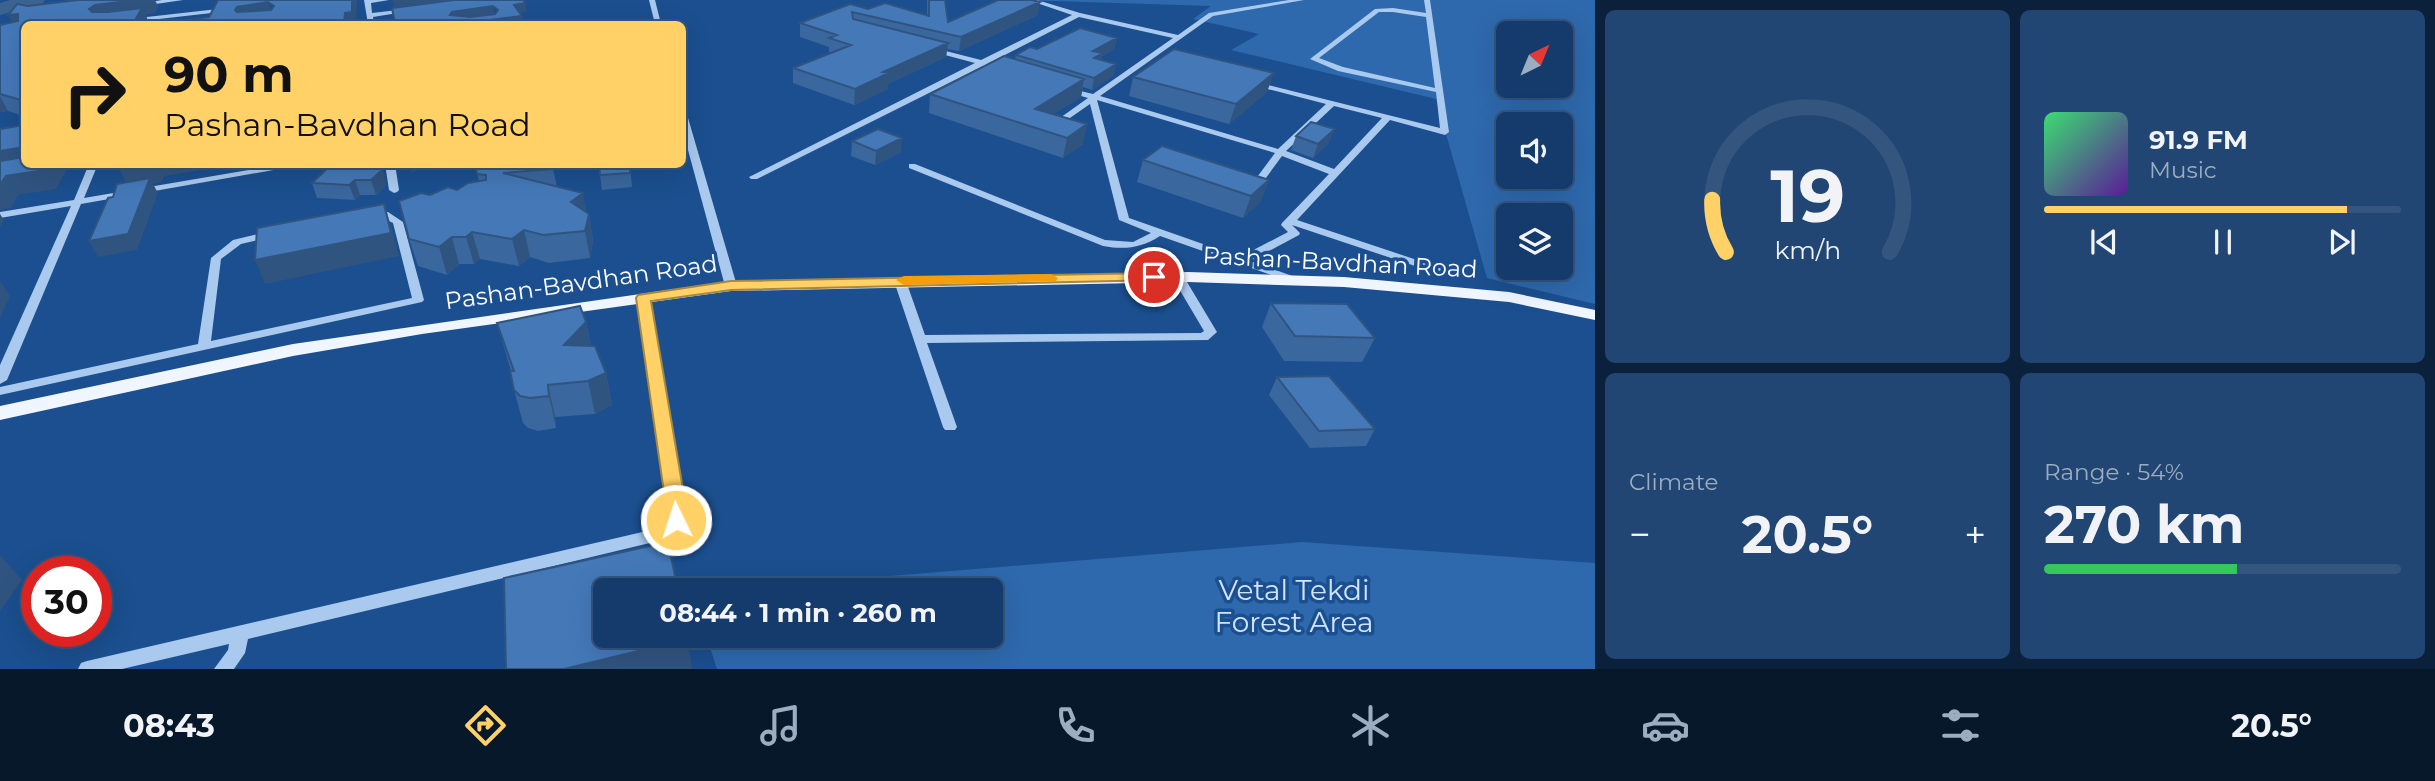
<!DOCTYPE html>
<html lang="en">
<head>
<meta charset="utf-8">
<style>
	:root { --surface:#143b6b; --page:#214673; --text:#f1f3f6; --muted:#9dadc1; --line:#33557e; --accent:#ffd166 }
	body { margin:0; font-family:Montserrat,sans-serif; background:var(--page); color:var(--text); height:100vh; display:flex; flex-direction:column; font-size:26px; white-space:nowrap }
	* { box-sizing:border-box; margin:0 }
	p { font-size:23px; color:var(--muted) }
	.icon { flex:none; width:38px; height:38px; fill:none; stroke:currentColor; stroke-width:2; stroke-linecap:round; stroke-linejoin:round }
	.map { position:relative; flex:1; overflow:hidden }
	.side { display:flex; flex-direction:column; gap:10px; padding:10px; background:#0b203b; width:840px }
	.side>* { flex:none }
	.banner { position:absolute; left:21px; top:21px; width:665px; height:147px; border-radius:10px; box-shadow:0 7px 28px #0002,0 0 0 2px var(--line); background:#ffd166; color:#111; overflow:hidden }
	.needle { width:46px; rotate:43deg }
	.tools { position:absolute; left:1496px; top:21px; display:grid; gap:14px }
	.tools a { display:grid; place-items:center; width:77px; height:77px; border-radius:10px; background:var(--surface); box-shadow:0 7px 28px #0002,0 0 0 2px var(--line); font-size:35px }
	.speed { position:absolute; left:21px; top:556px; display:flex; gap:14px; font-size:35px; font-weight:700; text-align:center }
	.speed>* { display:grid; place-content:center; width:91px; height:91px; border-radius:50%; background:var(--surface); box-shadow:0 7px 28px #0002,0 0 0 2px var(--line); line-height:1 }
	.speed .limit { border:10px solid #d22; background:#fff; color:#111 }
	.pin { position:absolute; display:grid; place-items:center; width:60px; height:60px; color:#fff; margin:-30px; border:4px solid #fff; border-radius:50%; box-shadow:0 2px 7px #0007 }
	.me { position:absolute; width:77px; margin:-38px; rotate:356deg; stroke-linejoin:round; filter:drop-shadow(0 0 5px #0008) }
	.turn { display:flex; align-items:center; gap:24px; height:147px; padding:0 28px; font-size:32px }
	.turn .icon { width:91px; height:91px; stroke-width:2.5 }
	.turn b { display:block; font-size:49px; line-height:60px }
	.big { font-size:52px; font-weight:700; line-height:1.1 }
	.side .card { flex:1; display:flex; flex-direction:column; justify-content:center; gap:10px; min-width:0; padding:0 24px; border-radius:10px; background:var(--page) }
	.side .dial { align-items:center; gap:0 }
	.dial svg { height:182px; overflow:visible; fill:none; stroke:var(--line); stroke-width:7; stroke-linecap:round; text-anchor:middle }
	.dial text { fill:var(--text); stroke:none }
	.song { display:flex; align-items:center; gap:21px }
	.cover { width:84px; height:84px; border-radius:10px; background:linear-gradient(135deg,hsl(140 70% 55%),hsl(270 70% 35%)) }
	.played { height:7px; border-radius:4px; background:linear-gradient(90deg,var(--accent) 85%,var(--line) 85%) }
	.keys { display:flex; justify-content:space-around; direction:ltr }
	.heat { display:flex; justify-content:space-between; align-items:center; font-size:38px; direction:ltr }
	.charge { height:10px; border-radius:5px; background:linear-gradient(90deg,#34c759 54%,var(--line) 0) }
	.side .tiles { flex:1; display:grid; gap:10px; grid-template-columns:repeat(2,1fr) }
	.trip { position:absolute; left:593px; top:578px; width:410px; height:70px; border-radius:10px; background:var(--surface); box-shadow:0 7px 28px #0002,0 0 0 2px var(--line); font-weight:700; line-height:70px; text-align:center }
	.tab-bar { display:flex; height:112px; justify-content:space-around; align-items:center; background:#08182b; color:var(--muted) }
	.tab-bar .icon { width:49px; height:49px }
	.tab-bar .on { color:var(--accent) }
	.tab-bar b { font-size:32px; color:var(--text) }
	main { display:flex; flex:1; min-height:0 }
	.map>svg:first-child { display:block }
	.green { fill:#2e69ad; fill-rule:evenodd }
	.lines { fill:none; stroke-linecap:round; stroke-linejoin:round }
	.river { fill:#3c6290; fill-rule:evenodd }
	.minor { fill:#a9c9ee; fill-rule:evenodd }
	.major { fill:#f0f6ff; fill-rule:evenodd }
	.wall { fill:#3a679d }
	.shaded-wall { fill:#305480 }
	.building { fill:#4478b7; stroke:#305480; stroke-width:2; fill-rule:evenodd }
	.route { fill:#ffd166; stroke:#a68842; stroke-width:2 }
	.slow { fill:#f59e0b }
	.labels { text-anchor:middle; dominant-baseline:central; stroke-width:7; stroke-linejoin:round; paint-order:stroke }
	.street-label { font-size:24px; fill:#fff; stroke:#1b4f8f }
	.near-park-label { font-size:28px; fill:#cfe3fa; stroke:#1b4f8f }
</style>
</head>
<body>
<main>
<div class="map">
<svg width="1595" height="669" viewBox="0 0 1595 669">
	<rect width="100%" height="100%" fill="#1b4f8f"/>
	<!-- green -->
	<path class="green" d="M1022,0H1595V304L1487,278L1436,99L1231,50L1259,34L1193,19L1211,6ZM1508,33H1561V86H1508ZM1508,124H1561V177H1508ZM1508,215H1561V268H1508Z
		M1302,542L1595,563V669H717L706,635H990V590H721Z"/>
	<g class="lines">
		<!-- river -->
		<path class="river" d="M10,0H45L42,4L0,15V3Z"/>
		<!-- minor -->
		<path class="minor" d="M162,0H183L142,6L139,4Z
			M364,0H389L371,3L372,13L407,9L410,11L373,17L374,24H368Z
			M649,0H655L661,24H655Z
			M1028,0H1037L1080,13L1178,35L1209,13L1289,0H1304L1213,16L1100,96L1278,149L1326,104L1252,85V81L1440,128L1436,92L1338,71L1310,59L1375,9L1393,8L1426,13L1424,0H1430L1449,132L1445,135L1390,120L1297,220L1459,274L1461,276L1455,279L1451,278L1292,225L1300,233L1299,235L1250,261L1298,278L1300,280L1298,282L1294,283L1160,236C1141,248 1125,250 1103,246L909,168V164H915L1105,240L1133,242L1151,233L1119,220L1090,104L1057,127L1050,125L1088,98L1064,91V87L1093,94L1173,38L1079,17L989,63L1006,67V71L983,66L757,179H751L749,177L975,63L930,51V47L981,60L1072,15ZM1379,12H1393L1426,17L1435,88L1343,67L1319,58ZM1097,100L1275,153L1252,184L1254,186H1260L1282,156L1329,174L1282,223L1281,225L1288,232L1240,257L1129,218ZM1334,106L1382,118L1334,169L1286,151Z
			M227,8L230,10L229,11L115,24H99L102,22Z
			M682,109L686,111L737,286L735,288L731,289L725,286L682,128Z
			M55,164H79L51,171L46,168Z
			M89,164H98L84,198L284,164H307L81,204L7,380L0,384V365L71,206L0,218V212L74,200Z
			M385,164H395L399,190L397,192L394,193L389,190Z
			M388,212L403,222L424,300L422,302L0,395V387L198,344L211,258L233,240L271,231L276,234L275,236L241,244L221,259L211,341L412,298L393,223C382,216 374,222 367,216L372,213Z
			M1178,274L1184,277L1217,332L1208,340L927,343L957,427L955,430H945L943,427L894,281L900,278L906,281L925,335L1201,333L1204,331L1172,277Z
			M643,295L649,298L685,513L678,531L654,542L248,639L245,653L234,669H214L228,650L229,644L122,669H78L81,663L87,661L651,530L666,523L669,513L637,298Z"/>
		<!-- major -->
		<path class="major" d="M1188,272L1344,277L1509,292L1595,310V320L1509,302L1344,287L1188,282L731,291L422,334L293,356L0,420V406L293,344L731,281Z"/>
	</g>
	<!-- wall -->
	<path class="wall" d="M927,0H945L948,22L1038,15L959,51L947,49L946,57L888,84V89L854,105L793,83V68L830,53L829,52V47L800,37V23L868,9L927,15Z
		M60,2L158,6L154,13L145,14L149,23L148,24H24V116L8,111L0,112V25L12,22L28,6Z
		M1117,38L1114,49L1102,56L1101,60L1116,64L1113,76L1092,90L1083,87L1081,97L1053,114L1083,144L1063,158L929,113L930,94L1015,59L1016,55L1037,49Z
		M1133,77L1267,92L1229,124L1129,96Z
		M1296,136L1329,143L1313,158L1291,150Z
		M852,141L901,152L875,165L851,156Z
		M1143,160L1269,180L1260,202L1243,218L1137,182Z
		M332,164H381L386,185L376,195H360L355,200L317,198L312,183Z
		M475,164L553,169L557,187L589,214L593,241L590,258L549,263L530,257L519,266L480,259L474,264H459L447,275L418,266L409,239L430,195L457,190L479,181Z
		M630,164L632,187L602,190L600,175Z
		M1271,303L1375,338L1362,362L1284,361L1262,327Z
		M586,322L591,346L606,373L612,405L595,414L555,417L556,428L538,431L528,428L523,423L514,390L511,371L497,323Z
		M1277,377L1375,429L1366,446L1310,448L1269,395Z"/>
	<!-- shaded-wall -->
	<path class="shaded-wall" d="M85,0H155L158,6L154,13L145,14L149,23L148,24H96Z
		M352,0H357L356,24H344L345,13Z
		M392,0H464L394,8Z
		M268,2L274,16L240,24L235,10L237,7Z
		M1040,2L1038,15L959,51L961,37Z
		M525,3L527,12L516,14L514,5Z
		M493,6L495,15L455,21L450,15L452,12Z
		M18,14L24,27L16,30L8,15Z
		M522,16L523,24H457Z
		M1117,38L1114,49L1102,56L1100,65L1092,70L1093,51Z
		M948,43L946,57L888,84V89L854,105L855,89L883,72Z
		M1116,64L1113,76L1092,90L1094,78Z
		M1274,73L1267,92L1229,124L1236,104Z
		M1084,79L1081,97L1032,127L1035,109Z
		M0,96L8,111L0,112Z
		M1087,124L1083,144L1063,158L1067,138Z
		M1335,129L1329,143L1313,158L1318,144Z
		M902,138L901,152L875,165L876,151Z
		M24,147V164L0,172V151Z
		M48,164H64L67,169L56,189L18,195L11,208L0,210V185L6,176Z
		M146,164H238L164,176L162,182L153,184L158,193L137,250L98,257L89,241L129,188L119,169Z
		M380,164L384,174L386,185L376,195L371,180Z
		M408,164H433L434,167L411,172Z
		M355,180L360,195L355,200L349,185Z
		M1269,180L1260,202L1243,218L1251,196Z
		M583,193L588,220L571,202Z
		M384,204L391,226L399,256L265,284L255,260Z
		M0,214L4,220L0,227Z
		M589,214L593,241L590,258L585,231Z
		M524,230L530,257L519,266L512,239Z
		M472,232L480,259L474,264L466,237Z
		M452,237L459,264L447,275L439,247Z
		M0,281L10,296L0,318Z
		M586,322L592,353L564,345Z
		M606,373L612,405L595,414L588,381Z
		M548,385L555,417L556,428L549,396Z
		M0,555L22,580L0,611Z
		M688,639L692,669H564Z"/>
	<!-- building -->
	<path class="building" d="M78,0H137L95,5L89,9L92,12H108L142,8L133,24H24V101L0,94V25L18,21V14L8,15L17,4L28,6Z
		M218,0H352V12L345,13L344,24H180L183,20L209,17ZM268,2L274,6L271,10L237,12L235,10L237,7Z
		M454,0H523L525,3L514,5L522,16L457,24H395L392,8ZM493,6L498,10L495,14L470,17L450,15L452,12Z
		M929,0H945L948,22L998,0H1032L1040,2L961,37L852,12L853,19L948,43L883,72L889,73L855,89L793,68L851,45L829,38L837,35L800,23L850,4L868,9L885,3L929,16Z
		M1080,28L1117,38L1093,51L1103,53L1094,58L1116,64L1094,78L1016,55L1030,47L1037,49Z
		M1174,49L1274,73L1236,104L1133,77Z
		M1004,56L1084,79L1035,109L1087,124L1067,138L930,94Z
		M1311,122L1335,129L1318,144L1296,136Z
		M24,125V147L0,151V129Z
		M878,129L902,138L876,151L852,141Z
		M1162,146L1269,180L1251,196L1143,160Z
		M24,157V164H48L45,170L6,176L0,185V161Z
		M120,164H146L119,169Z
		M332,164H380L381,171L371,180H355L349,185L312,183Z
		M475,164H552L553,169L503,173L583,193L571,202L589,214L585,231L543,235L524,230L512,239L472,232L466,237H452L439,247L409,239L399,201L421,193L430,195L448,187L457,190L468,183L486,180V175L477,174Z
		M599,164H630V173L600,175Z
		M150,178L128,234L89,241L108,198L113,197L117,184Z
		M384,204L391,233L255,260L257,228Z
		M1271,303L1347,304L1375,338L1295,336Z
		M580,306L586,322L564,345L595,346L606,373L588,381L548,385L549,396L530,398L520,396L514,390L510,371H514L497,323Z
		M1329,376L1375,429L1319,431L1277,377Z
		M668,542L678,590H606V635H688V639L564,669H506L504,578Z"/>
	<!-- route -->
	<path class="route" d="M1154,273L1159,274L1161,277L1159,280L731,290L651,301L687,513L683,526L676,528L668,526L665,520L667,513L636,298L638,295L731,281Z"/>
	<!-- slow -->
	<path class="slow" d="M1051,274L1058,278L1056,281L904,285L896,280L904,276Z"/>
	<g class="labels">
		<!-- street labels -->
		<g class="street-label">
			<text transform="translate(1340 262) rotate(3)">Pashan-Bavdhan Road</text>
			<text transform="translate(581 282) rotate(-8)">Pashan-Bavdhan Road</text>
		</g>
		<!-- near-park labels -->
		<g class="near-park-label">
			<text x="1294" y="590">Vetal Tekdi<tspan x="1294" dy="32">Forest Area</tspan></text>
		</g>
	</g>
</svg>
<div class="tools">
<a><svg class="needle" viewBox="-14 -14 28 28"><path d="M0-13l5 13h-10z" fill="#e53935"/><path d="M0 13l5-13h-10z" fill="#9dadc1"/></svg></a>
<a><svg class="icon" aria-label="sound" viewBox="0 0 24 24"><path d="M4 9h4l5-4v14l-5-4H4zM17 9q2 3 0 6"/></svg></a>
<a><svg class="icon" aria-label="layers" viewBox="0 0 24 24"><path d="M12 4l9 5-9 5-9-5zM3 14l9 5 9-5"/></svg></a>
</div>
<div class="speed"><div class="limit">30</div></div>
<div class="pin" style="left:1154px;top:277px;background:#d93025"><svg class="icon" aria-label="arrive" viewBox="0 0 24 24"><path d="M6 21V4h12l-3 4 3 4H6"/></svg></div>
<svg class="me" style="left:676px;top:520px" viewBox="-20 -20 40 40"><circle r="17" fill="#ffd166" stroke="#fff" stroke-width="3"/><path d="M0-11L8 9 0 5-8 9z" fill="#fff"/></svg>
<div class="trip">08:44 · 1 min · 260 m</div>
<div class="banner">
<div class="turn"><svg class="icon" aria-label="right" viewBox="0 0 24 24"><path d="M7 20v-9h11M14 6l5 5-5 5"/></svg><div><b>90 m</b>Pashan-Bavdhan Road</div></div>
</div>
</div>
<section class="side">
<div class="tiles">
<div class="card dial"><svg viewBox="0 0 100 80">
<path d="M14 69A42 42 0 1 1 86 69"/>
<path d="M14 69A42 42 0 0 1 8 46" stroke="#ffd166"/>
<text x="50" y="56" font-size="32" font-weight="700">19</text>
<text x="50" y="72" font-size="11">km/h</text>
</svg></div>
<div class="card">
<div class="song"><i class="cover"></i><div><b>91.9 FM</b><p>Music</p></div></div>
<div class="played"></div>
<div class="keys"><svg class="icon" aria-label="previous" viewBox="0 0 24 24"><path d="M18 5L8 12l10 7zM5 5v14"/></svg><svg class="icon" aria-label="pause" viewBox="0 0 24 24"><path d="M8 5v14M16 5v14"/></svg><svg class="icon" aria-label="next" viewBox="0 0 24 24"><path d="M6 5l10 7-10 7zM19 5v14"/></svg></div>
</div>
<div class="card"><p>Climate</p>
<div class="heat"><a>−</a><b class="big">20.5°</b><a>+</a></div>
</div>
<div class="card"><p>Range · 54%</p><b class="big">270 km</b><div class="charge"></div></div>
</div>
</section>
</main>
<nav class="tab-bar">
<b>08:43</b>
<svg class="icon on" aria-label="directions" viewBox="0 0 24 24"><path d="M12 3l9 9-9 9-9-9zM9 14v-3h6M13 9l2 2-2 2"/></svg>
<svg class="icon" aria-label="music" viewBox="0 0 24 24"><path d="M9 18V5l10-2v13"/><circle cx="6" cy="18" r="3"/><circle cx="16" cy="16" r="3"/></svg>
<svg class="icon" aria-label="phone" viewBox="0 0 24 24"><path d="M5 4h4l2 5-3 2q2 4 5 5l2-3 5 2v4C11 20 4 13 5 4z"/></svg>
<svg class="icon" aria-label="climate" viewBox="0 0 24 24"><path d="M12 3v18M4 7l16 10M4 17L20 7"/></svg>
<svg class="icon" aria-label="car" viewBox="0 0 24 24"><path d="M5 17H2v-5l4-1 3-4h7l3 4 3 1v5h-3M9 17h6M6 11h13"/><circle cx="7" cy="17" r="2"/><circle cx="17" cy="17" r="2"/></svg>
<svg class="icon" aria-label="filters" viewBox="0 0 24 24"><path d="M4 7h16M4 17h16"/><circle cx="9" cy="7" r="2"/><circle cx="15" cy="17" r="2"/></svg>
<b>20.5°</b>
</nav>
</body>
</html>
